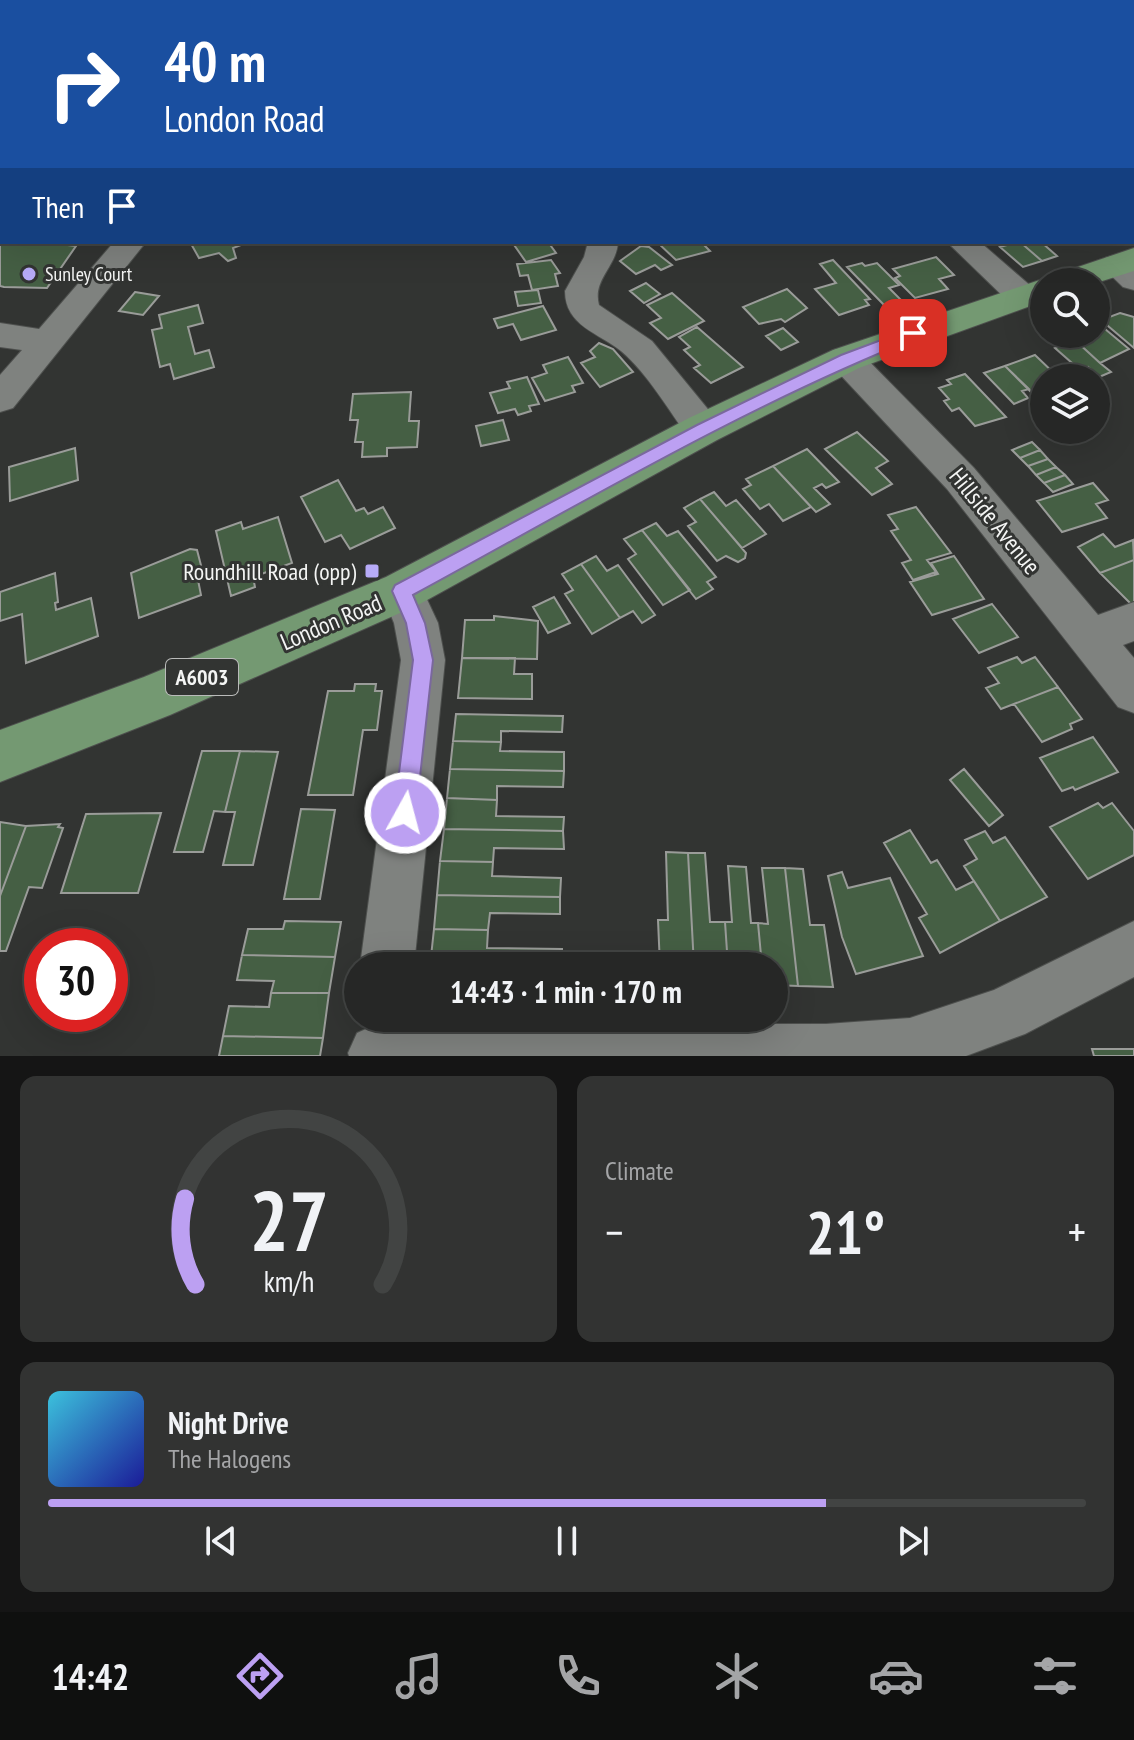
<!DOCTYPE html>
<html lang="en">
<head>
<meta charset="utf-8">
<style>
	:root { --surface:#262726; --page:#323332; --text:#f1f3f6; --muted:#a4a5a7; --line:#424443; --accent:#bca0f2 }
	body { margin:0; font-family:"PT Sans Narrow",sans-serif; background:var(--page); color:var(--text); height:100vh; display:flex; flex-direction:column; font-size:30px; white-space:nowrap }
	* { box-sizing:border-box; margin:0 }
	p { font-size:26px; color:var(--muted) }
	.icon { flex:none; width:44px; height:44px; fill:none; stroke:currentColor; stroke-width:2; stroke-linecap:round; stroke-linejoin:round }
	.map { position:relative; height:1056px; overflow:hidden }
	.panel { display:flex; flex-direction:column; gap:20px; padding:20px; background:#151515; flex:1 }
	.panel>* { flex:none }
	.banner { position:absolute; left:0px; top:0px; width:1134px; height:244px; box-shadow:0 8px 32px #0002,0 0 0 2px var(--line); background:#1a4fa0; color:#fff; overflow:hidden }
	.controls { position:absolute; left:1030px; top:268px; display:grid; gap:16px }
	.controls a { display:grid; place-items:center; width:80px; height:80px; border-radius:50%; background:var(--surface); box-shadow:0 8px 32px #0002,0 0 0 2px var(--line); font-size:40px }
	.speed { position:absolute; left:24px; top:928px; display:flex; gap:16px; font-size:40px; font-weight:700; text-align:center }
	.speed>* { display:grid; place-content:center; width:104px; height:104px; border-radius:50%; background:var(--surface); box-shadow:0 8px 32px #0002,0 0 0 2px var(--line); line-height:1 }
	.speed .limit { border:12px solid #d22; background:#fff; color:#111 }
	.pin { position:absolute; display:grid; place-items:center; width:68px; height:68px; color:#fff; margin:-34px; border-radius:16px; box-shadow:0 4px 12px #0006 }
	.me { position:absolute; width:88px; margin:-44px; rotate:7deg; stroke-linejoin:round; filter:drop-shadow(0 0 6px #0008) }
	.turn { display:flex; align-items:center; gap:28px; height:168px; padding:0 32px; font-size:36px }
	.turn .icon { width:104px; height:104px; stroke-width:2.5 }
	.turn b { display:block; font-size:56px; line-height:68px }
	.then { display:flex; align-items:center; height:76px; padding:0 32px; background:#0003; gap:16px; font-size:30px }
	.big { font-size:60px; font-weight:700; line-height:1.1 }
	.panel .tile { flex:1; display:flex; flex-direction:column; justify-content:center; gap:12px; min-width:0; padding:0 28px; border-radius:16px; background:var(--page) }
	.panel .dial { align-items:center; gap:0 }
	.dial svg { height:208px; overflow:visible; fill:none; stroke:var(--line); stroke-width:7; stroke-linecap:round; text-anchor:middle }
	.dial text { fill:var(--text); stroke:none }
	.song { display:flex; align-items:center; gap:24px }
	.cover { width:96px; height:96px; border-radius:12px; background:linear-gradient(135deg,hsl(190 70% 55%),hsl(240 70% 35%)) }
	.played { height:8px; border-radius:4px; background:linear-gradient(90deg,var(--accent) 75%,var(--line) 75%) }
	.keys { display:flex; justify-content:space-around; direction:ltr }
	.heat { display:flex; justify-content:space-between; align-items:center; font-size:44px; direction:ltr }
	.panel .tiles { flex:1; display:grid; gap:20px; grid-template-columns:1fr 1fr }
	.tile:last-child { grid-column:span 2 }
	.trip { position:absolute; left:344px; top:952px; width:444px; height:80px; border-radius:40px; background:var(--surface); box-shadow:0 8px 32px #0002,0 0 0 2px var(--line); font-weight:700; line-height:80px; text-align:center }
	.tab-bar { display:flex; height:128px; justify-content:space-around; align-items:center; background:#0f100f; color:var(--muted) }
	.tab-bar .icon { width:56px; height:56px }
	.tab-bar .active { color:var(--accent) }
	.tab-bar b { font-size:36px; color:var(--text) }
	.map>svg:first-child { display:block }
	.building { fill:#455f44; stroke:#9a9c99; stroke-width:2 }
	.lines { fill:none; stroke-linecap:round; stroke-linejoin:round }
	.minor-casing { stroke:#4e504e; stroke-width:2 }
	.major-casing { stroke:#4e504e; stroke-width:2 }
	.minor { fill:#7f827f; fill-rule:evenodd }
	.major { fill:#749972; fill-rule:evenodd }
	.route { fill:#bca0f2; stroke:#7a689d; stroke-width:2 }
	.poi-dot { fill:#b7abf8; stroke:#323432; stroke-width:3 }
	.labels { text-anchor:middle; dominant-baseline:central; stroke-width:6; stroke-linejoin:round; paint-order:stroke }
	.far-poi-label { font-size:20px; fill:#f4f5f4; stroke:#323432; text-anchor:start }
	.shield { fill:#323432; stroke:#babbba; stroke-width:2 }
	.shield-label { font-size:22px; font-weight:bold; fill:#f4f5f4 }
	.street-label { font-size:24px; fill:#f4f5f4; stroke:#323432 }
	.poi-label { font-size:24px; fill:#f4f5f4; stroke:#323432; text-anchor:end }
</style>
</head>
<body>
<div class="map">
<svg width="1134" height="1056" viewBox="0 0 1134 1056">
	<rect width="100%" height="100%" fill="#323432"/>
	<!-- building -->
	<path class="building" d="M0,241L42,242L76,246L47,288L4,287L0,286Z
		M190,242H239L241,245L233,248L236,258L228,261L219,253L199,258Z
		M512,242H548L556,253L526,262Z
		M701,242L710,251L676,260L658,243Z
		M1004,242H1020L1042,261L1023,267L1000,247L1007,245Z
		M1020,242H1041L1057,256L1042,261Z
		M641,246L649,247L672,265L661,270L655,265L636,274L620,261Z
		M936,257L954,275L939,279L948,289L915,298L895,278L900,276L893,269Z
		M551,260L560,273L555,274L558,286L532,290L528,275L520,276L517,264Z
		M833,260L870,299L865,300L869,305L839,315L815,289L836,283L820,264Z
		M862,263L865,266L877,263L899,285L889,288L904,303L887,308L847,267Z
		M646,283L660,294L644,303L630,291Z
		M787,289L807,308L785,322L781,319L759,324L743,307Z
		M538,290L541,303L518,306L515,292Z
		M135,292L159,296L143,315L119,311Z
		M672,293L704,321L668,339L650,323L661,318L647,305Z
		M198,305L203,323L188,327L195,354L209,350L214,367L174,379L170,364L160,367L152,330L162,328L159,315Z
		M543,306L556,330L521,340L513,324L498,328L494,319Z
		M1120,313L1134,317V348L1101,320Z
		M697,327L743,367L711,383L694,368L700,365L684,350L690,347L679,337Z
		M783,328L798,342L781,350L766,336Z
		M1105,329L1129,349L1100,363L1075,340Z
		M1075,340L1100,363L1111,372L1099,377L1088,367L1080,370L1055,348Z
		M599,343L613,349L633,372L600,387L581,363L595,357L590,351Z
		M1035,355L1059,378H1044V390L1033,394L1005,366Z
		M568,357L583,383L572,386L575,392L545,401L532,378L547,373L543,365Z
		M1005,366L1029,389L1022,391L1028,398L1014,404L984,373Z
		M965,374L1006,417L975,426L959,408L952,411L944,401L949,399L939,388L951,384L947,380Z
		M527,377L539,404L529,406L531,411L518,415L515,409L498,413L490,393L510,388L507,382Z
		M411,392L409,421H419L417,447L387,448V456L362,457L363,442H355L358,420H350L353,394Z
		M503,420L509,440L481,446L476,426Z
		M857,432L888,461L876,468L892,484L872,495L825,449Z
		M1032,442L1040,450L1020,458L1012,450Z
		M75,448L78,480L10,501L9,467Z
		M807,449L839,482L826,488L822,484L814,488L830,504L816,512L773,466Z
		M1040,450L1048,459L1028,466L1020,458Z
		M1048,459L1056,467L1036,475L1028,466Z
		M773,466L811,507L783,521L769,504L760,509L743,489L751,485L746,479Z
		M1056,467L1065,475L1044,483L1036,475Z
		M1065,475L1073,484L1053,492L1044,483Z
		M338,480L356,511L364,508L368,514L383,507L395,528L350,549L341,535L325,542L301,497Z
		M1093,483L1108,500L1096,504L1107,518L1062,532L1037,501Z
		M714,492L726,506L736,500L766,534L742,548L700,499Z
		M700,499L746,553L745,558L738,562L726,556L717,561L688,526L696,522L684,508Z
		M916,507L951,553L927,560L936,572L913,580L902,563L911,560L891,531L898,529L888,515Z
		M278,517L292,563L253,577L255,587L231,596L216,531L241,522L243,529Z
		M656,523L667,536L678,531L716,577L707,582L713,589L696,599L642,530Z
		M642,530L690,590L663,605L628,559L636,554L624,539Z
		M1103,534L1115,547L1133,540L1134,560L1100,573L1078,547Z
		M190,549L197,550L203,573L197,575L201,595L139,618L131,573Z
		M596,556L607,571L618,565L655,615L642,623L633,611L620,618L581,564Z
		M954,556L984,599L932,615L910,582L938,574L931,563Z
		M1134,560V607L1100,573Z
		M581,564L620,618L592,634L565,594L573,590L562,574Z
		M55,573L58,602L55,603L56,610L91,598L98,636L26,663L22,614L0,621V592Z
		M554,597L570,623L548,633L533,607Z
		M992,604L1018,637L979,653L953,619Z
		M494,616L538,621L537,659L462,658L465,620H494Z
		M1017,657L1022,663L1035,657L1058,687L1001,709L986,688L999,683L988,668Z
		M462,658H515L514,674H532V699L458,698Z
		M355,684H376L375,691H382L377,730H363L353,795H308L328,691H354Z
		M1058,687L1082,719L1070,724L1072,729L1042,742L1014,704Z
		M456,714L563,716L562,732L501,731V742L453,741Z
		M1093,737L1118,772L1075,790L1073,787L1062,791L1040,758Z
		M453,741L501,742L500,751L564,752V771L450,769Z
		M202,751H240L225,812L214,811L203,852H174Z
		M240,751L278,752L253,865H223L235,812H225Z
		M450,769L564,771L563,787L497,786V800L447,798Z
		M964,769L1003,815L989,826L950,780Z
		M447,798L497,800L496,816L564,817L563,831L444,829Z
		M1098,803L1103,808L1112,803L1134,831V855L1088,879L1050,827Z
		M301,809L335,810L320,899H284Z
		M161,813L138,893H61L86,814Z
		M0,822L26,826L0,896Z
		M60,824L58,827L63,828L42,888L29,887L6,951H0V896L26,826Z
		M444,829L563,831L564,849L494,848L493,862L440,861Z
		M910,830L931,863L937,860L956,890L974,881L1000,921L940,953L919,918L927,914L884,843Z
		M985,831L993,843L1005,837L1047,897L1000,921L964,866L977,859L965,840Z
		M666,852L688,853L694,966H660L658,920H668Z
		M688,853H705L710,922H725L728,966H694Z
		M440,861L493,862L492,876L561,878L560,897L437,895Z
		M728,866L746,867L751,923H758L762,966H728L725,922H732Z
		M762,868H785L798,986L774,985V966H762L758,923L768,924Z
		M785,868L803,869L810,925H824L833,987L798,986Z
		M842,872L848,888L890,878L923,956L856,974L842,937L828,876Z
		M437,895L560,897V914L490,913L488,930L434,929Z
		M285,921L341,922L335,957L242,955L248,929H283Z
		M434,929L488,930L487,948L562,949V966H430Z
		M242,955L335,957L329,993H271L274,981L237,980Z
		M271,993H329L323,1038L223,1036L229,1006L269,1007Z
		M223,1036L323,1038L320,1056H219Z
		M1092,1049H1134V1056H1094Z"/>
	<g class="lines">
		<!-- minor casing -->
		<g class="minor-casing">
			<path id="minor" d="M121,0H145L120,2Z
				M326,0H349L325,2Z
				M886,0H910L911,2H887Z
				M0,16L2,17V31L0,30Z
				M0,67H2V82H0Z
				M1132,70H1134V85H1132Z
				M0,182H2V200H0Z
				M114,242H146L13,408L0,412V375L22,350L0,347V323L39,329Z
				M588,242H618C617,266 592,280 599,305L652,341L716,419L721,429L716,439L703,443L690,439C668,410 649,375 621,351C599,333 565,326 565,291L584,257Z
				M947,242H980L1032,287L1037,295L1032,303L1021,306L1010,303Z
				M1116,255L1134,264V290L1123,287L1100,265L1105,258Z
				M846,347L858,350L974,468L1098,615L1134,602V641L1123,645L1134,658V713L1118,707L947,489L834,368L829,359L834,350Z
				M402,573L417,578L438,623L445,660L414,966H360L401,660L394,623L381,591L387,578Z
				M1134,921V977L1025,1034L966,1056H349L348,1053L357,1033L377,1024H826L910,1018L994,990Z"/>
		</g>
		<!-- major casing -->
		<g class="major-casing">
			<path id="major" d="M1134,248V271L1096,283L1044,282V301L859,368L717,440L418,605L170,715L0,782V730L144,677L386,577L689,418L833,350Z"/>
		</g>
		<!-- minor -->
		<use href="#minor" class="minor"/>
		<!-- major -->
		<use href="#major" class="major"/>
	</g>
	<!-- route -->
	<path class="route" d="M913,328L919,329V337C743,407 579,505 413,595L425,623L433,660L416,813L413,821L405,824L397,821L394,813L413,660L406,623L392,591L395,585L697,425L841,355Z"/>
	<!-- markers -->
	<g class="poi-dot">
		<circle cx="29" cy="274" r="8"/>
		<rect x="364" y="563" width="16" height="16" rx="4"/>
	</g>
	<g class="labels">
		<!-- far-poi labels -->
		<g class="far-poi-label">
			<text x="45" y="274">Sunley Court</text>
		</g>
		<!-- shield labels -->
		<rect class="shield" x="166" y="659" width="72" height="36" rx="6"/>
		<g class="shield-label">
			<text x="202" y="677">A6003</text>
		</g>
		<!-- street labels -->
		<g class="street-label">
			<text transform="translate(995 521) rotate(51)">Hillside Avenue</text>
			<text transform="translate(331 622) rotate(-23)">London Road</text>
		</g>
		<!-- poi labels -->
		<g class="poi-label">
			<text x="356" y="571">Roundhill Road (opp)</text>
		</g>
	</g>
</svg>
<div class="controls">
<a><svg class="icon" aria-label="search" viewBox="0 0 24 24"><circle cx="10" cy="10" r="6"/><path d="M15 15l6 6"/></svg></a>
<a><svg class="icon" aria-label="layers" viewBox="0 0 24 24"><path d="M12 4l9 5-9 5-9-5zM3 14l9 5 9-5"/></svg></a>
</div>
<div class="speed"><div class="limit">30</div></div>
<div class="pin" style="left:913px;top:333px;background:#d93025"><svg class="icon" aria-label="arrive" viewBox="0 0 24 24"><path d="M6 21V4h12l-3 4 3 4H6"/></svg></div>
<svg class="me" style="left:405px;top:813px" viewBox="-20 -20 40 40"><circle r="17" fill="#bca0f2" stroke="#fff" stroke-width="3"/><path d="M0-11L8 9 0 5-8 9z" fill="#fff"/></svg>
<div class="trip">14:43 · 1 min · 170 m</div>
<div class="banner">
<div class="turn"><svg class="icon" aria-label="right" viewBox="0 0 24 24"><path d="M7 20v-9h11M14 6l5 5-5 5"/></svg><div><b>40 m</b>London Road</div></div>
<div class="then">Then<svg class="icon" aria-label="arrive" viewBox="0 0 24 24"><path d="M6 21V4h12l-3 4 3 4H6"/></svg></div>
</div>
</div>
<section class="panel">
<div class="tiles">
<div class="tile dial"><svg viewBox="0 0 100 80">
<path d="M14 69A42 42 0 1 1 86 69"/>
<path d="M14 69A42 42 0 0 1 10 36" stroke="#bca0f2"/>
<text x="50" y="56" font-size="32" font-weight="700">27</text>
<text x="50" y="72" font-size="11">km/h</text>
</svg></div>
<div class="tile"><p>Climate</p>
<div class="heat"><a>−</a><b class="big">21°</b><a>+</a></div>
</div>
<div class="tile">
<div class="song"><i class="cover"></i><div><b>Night Drive</b><p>The Halogens</p></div></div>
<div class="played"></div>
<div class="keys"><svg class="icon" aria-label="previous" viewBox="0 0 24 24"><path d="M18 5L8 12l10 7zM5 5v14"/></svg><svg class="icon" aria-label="pause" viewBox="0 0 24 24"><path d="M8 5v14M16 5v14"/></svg><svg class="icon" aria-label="next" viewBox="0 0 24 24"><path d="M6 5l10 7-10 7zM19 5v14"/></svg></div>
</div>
</div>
</section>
<nav class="tab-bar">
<b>14:42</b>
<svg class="icon active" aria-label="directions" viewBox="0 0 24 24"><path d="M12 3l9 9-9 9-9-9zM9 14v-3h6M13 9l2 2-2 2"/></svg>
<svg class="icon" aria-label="music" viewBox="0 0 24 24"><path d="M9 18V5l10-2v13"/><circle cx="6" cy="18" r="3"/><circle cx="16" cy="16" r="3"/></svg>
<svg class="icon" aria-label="phone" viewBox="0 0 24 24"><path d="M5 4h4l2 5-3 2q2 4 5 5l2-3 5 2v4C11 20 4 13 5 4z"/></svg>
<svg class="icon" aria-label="climate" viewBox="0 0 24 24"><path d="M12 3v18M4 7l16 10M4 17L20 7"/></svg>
<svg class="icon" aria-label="car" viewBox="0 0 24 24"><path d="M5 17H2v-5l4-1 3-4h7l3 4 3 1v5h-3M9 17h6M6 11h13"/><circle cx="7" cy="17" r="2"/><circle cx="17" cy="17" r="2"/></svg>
<svg class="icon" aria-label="filters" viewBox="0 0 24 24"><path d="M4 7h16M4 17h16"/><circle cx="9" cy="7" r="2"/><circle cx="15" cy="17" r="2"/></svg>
</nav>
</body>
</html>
